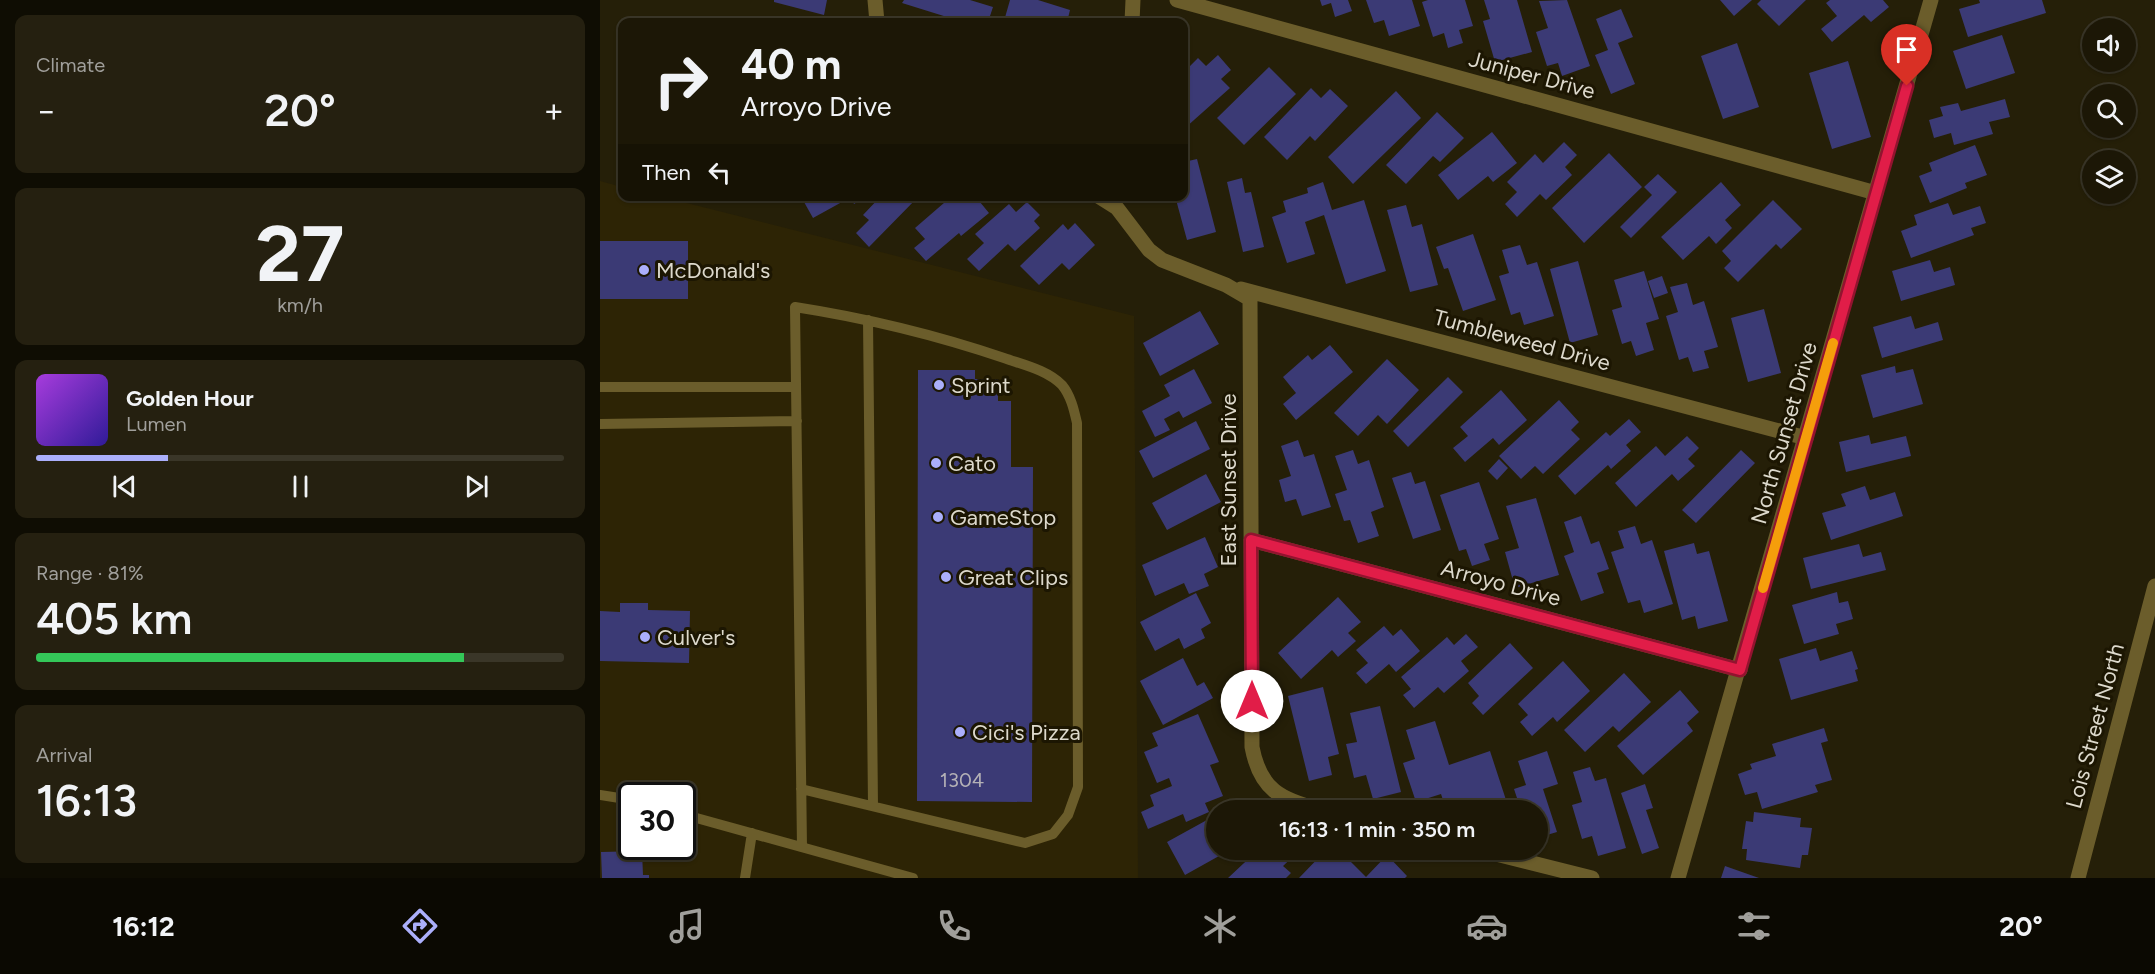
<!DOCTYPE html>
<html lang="en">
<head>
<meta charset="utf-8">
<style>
	:root { --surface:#1c1706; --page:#252010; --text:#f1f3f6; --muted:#a09f9b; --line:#3a3628; --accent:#abaffb }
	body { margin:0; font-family:Figtree,sans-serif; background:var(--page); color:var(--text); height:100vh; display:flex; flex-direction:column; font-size:22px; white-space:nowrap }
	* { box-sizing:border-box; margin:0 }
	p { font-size:20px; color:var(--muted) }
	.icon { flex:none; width:33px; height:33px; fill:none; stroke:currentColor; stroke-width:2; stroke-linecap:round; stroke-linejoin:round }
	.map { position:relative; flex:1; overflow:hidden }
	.drawer { display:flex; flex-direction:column; gap:15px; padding:15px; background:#0f0d03; width:600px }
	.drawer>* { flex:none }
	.hud { position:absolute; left:18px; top:18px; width:570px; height:183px; border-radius:12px; box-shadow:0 2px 4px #0004,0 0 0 2px var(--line); background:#1c1706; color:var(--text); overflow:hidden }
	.tools { position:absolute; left:1482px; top:18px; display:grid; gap:12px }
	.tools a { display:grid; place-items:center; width:54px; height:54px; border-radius:50%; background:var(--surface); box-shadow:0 2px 4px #0004,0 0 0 2px var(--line); font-size:30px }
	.speed { position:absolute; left:18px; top:782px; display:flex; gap:12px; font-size:30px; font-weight:700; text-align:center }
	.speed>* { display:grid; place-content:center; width:78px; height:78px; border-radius:50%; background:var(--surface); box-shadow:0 2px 4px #0004,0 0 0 2px var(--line); line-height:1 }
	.speed .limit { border:3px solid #111; border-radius:9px; background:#fff; color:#111 }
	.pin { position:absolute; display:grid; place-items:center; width:51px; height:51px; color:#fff; margin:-62px -26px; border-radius:50% 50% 50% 0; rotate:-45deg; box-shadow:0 0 6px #0007 }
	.pin .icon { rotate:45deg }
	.me { position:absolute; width:66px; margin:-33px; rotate:0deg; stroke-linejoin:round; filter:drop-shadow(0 0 4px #0008) }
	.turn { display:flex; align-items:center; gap:21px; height:126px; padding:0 24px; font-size:27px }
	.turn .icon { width:78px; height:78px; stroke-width:2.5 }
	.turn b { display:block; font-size:42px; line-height:51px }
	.then { display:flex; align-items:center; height:57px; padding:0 24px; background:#0003; gap:12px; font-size:22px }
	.big { font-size:45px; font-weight:600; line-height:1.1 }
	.drawer .card { flex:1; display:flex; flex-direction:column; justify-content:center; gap:9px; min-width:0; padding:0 21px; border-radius:12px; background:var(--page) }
	.drawer .dial { align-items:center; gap:0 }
	.dial b { font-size:78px; line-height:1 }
	.song { display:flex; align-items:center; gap:18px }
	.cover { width:72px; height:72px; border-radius:9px; background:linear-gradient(135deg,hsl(280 70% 55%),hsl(250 70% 35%)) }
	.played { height:6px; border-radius:3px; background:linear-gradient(90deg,var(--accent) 25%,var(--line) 25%) }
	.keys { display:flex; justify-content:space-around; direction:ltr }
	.heat { display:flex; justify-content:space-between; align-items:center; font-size:33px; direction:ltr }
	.charge { height:9px; border-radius:4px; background:linear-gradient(90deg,#34c759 81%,var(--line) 0) }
	.trip { position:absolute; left:606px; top:800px; width:342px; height:60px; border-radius:30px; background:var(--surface); box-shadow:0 2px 4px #0004,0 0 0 2px var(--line); font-weight:600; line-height:60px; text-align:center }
	.menu { display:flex; height:96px; justify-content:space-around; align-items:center; background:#0b0902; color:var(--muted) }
	.menu .icon { width:42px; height:42px }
	.menu .on { color:var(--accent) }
	.menu b { font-size:27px; color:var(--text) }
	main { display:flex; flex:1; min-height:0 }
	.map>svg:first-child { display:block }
	.built { fill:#2d2405; fill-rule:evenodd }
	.building { fill:#3b3a75 }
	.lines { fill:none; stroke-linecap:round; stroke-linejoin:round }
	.lane { stroke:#6b5d2b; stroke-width:10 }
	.street { stroke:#6b5d2b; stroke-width:15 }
	.route-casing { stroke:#92132f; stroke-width:15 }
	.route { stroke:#e11d48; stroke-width:10 }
	.slow { stroke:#f59e0b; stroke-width:10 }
	.poi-dot { fill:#abaffb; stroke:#1c1602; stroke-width:2 }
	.labels { text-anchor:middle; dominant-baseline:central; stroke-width:6; stroke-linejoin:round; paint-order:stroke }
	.number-label { font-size:20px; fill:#b4b1b6 }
	.street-label { font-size:22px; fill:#ddd9cc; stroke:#1c1602 }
	.poi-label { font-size:22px; fill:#ddd9cc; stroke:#1c1602; text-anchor:start }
</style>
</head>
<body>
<main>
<section class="drawer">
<div class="card"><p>Climate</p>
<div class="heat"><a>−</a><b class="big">20°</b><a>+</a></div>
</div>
<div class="card dial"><b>27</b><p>km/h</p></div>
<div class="card">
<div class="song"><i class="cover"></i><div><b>Golden Hour</b><p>Lumen</p></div></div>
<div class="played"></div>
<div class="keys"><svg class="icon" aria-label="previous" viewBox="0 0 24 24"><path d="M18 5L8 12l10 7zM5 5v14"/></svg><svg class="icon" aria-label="pause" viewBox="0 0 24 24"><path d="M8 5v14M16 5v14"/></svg><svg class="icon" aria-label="next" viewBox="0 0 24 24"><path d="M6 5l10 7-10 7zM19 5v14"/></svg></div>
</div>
<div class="card"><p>Range · 81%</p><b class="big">405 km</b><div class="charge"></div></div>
<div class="card"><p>Arrival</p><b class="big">16:13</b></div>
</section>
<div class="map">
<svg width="1555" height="878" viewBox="0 0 1555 878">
	<rect width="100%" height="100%" fill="#251f08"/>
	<!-- built -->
	<path class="built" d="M0,181L22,187V196L63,197L534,316L538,878H0ZM32,795H82V846H32Z"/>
	<!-- building -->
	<path class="building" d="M174,0H227L224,15L174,2Z
		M304,0H370L393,7L388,22H363L302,3Z
		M410,0H438L470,10L467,22H410L404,21Z
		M720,0H748L752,11L735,17L731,3L722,6Z
		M766,0H812L820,26L789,36L784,20L774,23Z
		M828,0H865L873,26L859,30L863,43L848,48L844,33L833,37L822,2Z
		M884,0H917L932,52L895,62L883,21L890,19Z
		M967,0L990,66L962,76L958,63L947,66L936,32L948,28L939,1Z
		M1120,0H1152L1134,16Z
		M1161,0H1206L1179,26L1157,4Z
		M1230,0H1283L1289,7L1271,22L1264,15L1232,42L1221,29L1237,16L1226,3Z
		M1379,0H1442L1446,13L1368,37L1359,9L1380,3Z
		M1021,9L1033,37L1018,43L1035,84L1011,94L995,55L1008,50L996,19Z
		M185,16L207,22H184Z
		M1402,35L1415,73L1366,89L1353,51Z
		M1137,43L1159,107L1123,119L1101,56Z
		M618,55L631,70L621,79L630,88L585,128L584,72L598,58L606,66Z
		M1248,61L1271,137L1232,149L1209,73Z
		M669,67L696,94L644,145L617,118Z
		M711,88L721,98L730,89L748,106L715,141L710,136L687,160L664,137Z
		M796,91L821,118L753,184L728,157Z
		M1405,99L1410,117L1389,122L1393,134L1354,145L1351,133L1334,138L1329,120L1343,116L1340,107L1358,103L1361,111Z
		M837,112L864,138L840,162L833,156L806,184L786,165Z
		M892,132L917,163L893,182L888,176L858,200L838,175Z
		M964,142L977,155L965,167L972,175L946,200L940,194L917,217L905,204L917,192L907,182L935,154L943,163Z
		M1375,145L1387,175L1365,183L1367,188L1330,203L1319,176L1332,171L1329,163Z
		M1009,153L1042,187L984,243L952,208Z
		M597,159L616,232L587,240L575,196H584V162Z
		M1058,174L1077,192L1031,238L1020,227L1052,195L1044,187Z
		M642,178L645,193L651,192L664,247L643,252L627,182Z
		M723,182L732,210L764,200L786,271L746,284L724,215L705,222L715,254L687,263L672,217L686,212L683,201L708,193L707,188Z
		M1121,182L1141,205L1125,220L1132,228L1116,244L1109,236L1083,260L1061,237Z
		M213,196H267L254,204L251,197L213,218L204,202Z
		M281,196H319L269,247L256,233L269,220L263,215Z
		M352,196H375L389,213L361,236L359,233L326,261L314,248L325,239L315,228Z
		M1173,200L1202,229L1181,249L1176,244L1138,282L1124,268L1131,261L1122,251Z
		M427,202L440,215L434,221L440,228L415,251L408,244L379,271L367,259L384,243L375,234L409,204L416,212Z
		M1348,203L1353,215L1380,206L1386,223L1371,228L1374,235L1311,258L1301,231L1317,225L1314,215Z
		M806,205L812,227L822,224L838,285L810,292L787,210Z
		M475,223L495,245L469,270L462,263L439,285L420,266L463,224L468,230Z
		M873,234L896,300L863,311L848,268L844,269L836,247Z
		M0,241H88V299H0Z
		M920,245L927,265L937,262L954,316L924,325L920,312L911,315L899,276L909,273L902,250Z
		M1330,260L1334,272L1350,267L1355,285L1301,301L1292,271Z
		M978,261L998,335L970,343L950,269Z
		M1044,271L1059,319L1046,323L1054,350L1036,356L1031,341L1022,344L1012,310L1022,307L1014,280Z
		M1062,276L1068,293L1054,298L1048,281Z
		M1087,283L1093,305L1104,301L1118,347L1104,351L1109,368L1093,372L1088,357L1079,360L1066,316L1078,312L1070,287Z
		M1164,309L1181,373L1148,382L1131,318Z
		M600,311L619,344L560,376L543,343Z
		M1311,316L1315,329L1338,322L1343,340L1282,358L1273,327Z
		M730,345L753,372L696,420L683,404L696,393L683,377L708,355L712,360Z
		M787,359L819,390L787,424L778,415L758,436L734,413Z
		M1295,366L1296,373L1313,369L1323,404L1273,418L1261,375Z
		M594,369L612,403L583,418L579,411L564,419L570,430L555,437L542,411L570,396L564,385Z
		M318,370H375V379H398V401H411V467H433L432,802L317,801Z
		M848,377L863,392L808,447L793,431Z
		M901,390L927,420L899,445L893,438L865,462L853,448L868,436L860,427Z
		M959,400L979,422L971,430L980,439L943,474L935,466L921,479L899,456Z
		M1029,419L1041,432L1026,445L1031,451L1011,469L1008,465L975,495L958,476L1006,432L1010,436Z
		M596,421L610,449L553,478L539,451Z
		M1269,435L1271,444L1306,436L1311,456L1246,472L1239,442Z
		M1087,436L1099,448L1088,459L1095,466L1078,481L1072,474L1036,507L1015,483L1056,446L1065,456Z
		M698,440L704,457L714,454L731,507L702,516L696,499L685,502L679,480L691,476L681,446Z
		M753,450L758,464L769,460L784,507L771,512L779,536L758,543L750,520L744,521L735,494L747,490L735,456Z
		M1141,450L1155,463L1096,523L1082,510Z
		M899,459L908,468L897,480L888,471Z
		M811,472L815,484L825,481L841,530L813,539L792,478Z
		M606,474L621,502L567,530L552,503Z
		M879,482L899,539L884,544L890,560L872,566L866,549L859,551L840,495Z
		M1265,486L1270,500L1295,492L1303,516L1231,540L1222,513L1246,506L1241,494Z
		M936,498L959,575L915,588L905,552L919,548L906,506Z
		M981,516L991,544L999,541L1009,569L997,573L1004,593L981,601L964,556L974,552L964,522Z
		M1035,526L1041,544L1052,540L1073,604L1044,613L1040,600L1028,603L1011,552L1024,548L1018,531Z
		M605,537L618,567L604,574L609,586L589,594L584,583L555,596L542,565Z
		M1094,543L1097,554L1109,551L1128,621L1098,629L1095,616L1082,620L1064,551Z
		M1259,544L1263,557L1281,552L1286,570L1211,589L1203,558Z
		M1237,592L1239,603L1248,601L1253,619L1236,624L1239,634L1204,644L1192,605Z
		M596,593L611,623L601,629L605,638L584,649L579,638L555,651L540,622Z
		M738,597L761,622L748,633L756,641L738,657L732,650L701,679L678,653Z
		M20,603H48V610L90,611L89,663L0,661V611L20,612Z
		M784,626L793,636L801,629L820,651L796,672L789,664L766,684L756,673L768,663L756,650Z
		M866,634L878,647L861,661L869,671L844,693L838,687L814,708L803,695L811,689L801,677L847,637L854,645Z
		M910,643L933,668L883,715L872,703L879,696L868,683Z
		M1216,648L1220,661L1252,651L1258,669L1255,670L1258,681L1191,700L1179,659Z
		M583,658L597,686L604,682L613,698L563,725L540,681Z
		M963,661L990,691L957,722L953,717L932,736L920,722L928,715L918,704Z
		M1024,673L1051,702L1019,732L1013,726L985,752L964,730Z
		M723,687L739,754L728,757L732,775L709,781L688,696Z
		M1080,690L1099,712L1087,723L1093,731L1043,775L1017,746Z
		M780,706L801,792L773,799L766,775L754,778L746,744L757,742L750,713Z
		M598,714L619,762L610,765L623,796L605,803L609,812L586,822L583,814L548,829L541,812L554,806L550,795L572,786L569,778L557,783L544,752L558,746L552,733Z
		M835,721L849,765L890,751L907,803L886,810H862L859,801L845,806L841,794L816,802L803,763L815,759L806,730Z
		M1224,728L1228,741L1221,743L1232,780L1215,785L1218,792L1162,809L1157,792L1145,795L1138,774L1152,769L1150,764L1176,756L1172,744Z
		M947,751L958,784L943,789L957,832L940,837L938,829V810H921L914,789L926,785L918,761Z
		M990,767L995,781L1006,778L1026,848L998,856L992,836L982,839L972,805L982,802L973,772Z
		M1045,784L1053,808L1046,810L1059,848L1042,854L1021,793Z
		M1154,812L1201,818L1200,827L1212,828L1208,855H1202L1200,868L1146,860L1147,849H1142L1146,821L1153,822Z
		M616,815V849H620L616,851L619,856L585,875L567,842Z
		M659,849H696L698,852L683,866L691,873L686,878H628Z
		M727,849H738L766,877L787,855L807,876L805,878H699Z
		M42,851L43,875H49V878H2L1,852Z
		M1125,866L1159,878H1121Z"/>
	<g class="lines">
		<!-- lane -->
		<path class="lane" d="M268,320L273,806
			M0,387H196
			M0,424L197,421
			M201,789L425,843L453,834L468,815L478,787L477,423C474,410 471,396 462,385C447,370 424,365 404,358C336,335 266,318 195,307L202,847
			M0,795L32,800
			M82,814L313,878
			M145,878L152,833"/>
		<!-- street -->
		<path class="street" d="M275,0L277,22
			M577,0L1276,193
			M532,22L533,0
			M498,196L517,208L549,250L562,260L626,285L650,299L652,747C660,790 681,800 721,810
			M641,289L1206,438
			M651,540L1140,670
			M876,849L992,878
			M1078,878L1331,0
			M1478,878L1555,586"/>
	</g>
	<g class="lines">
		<!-- route casing -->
		<g class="route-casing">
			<path id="route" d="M652,701L651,540L1140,670L1307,86"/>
		</g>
		<!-- route -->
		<use href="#route" class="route"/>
		<!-- slow -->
		<path class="slow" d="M1163,588L1233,343"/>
	</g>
	<!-- markers -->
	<g class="poi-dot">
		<circle cx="44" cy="270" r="6"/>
		<circle cx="339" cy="385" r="6"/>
		<circle cx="336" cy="463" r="6"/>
		<circle cx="338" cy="517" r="6"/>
		<circle cx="346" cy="577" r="6"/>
		<circle cx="45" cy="637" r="6"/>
		<circle cx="360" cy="732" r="6"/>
	</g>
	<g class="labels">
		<!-- number labels -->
		<g class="number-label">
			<text x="362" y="780">1304</text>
		</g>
		<!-- street labels -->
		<g class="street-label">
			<text transform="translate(932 75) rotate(15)">Juniper Drive</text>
			<text transform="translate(922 340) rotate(15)">Tumbleweed Drive</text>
			<text transform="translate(1184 433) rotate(-74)">North Sunset Drive</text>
			<text transform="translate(628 480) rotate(-90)">East Sunset Drive</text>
			<text transform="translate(901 583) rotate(15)">Arroyo Drive</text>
			<text transform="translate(1495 726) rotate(-75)">Lois Street North</text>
		</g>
		<!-- poi labels -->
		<g class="poi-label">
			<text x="56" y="270">McDonald's</text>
			<text x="351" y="385">Sprint</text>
			<text x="348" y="463">Cato</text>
			<text x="350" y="517">GameStop</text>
			<text x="358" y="577">Great Clips</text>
			<text x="57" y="637">Culver's</text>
			<text x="372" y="732">Cici's Pizza</text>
		</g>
	</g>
</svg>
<div class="tools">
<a><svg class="icon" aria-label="sound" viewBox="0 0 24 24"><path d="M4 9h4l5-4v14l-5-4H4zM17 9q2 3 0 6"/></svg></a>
<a><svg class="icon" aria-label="search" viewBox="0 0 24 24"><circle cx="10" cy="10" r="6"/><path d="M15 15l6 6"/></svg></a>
<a><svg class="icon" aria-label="layers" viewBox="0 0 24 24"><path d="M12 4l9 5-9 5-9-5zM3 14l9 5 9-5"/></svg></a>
</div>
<div class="speed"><div class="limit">30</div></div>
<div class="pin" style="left:1307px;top:86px;background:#d93025"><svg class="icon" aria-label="arrive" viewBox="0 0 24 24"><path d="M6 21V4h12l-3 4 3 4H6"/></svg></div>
<svg class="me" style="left:652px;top:701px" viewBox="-20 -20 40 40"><circle r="19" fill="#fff"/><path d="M0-13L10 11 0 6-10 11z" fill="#e11d48"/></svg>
<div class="trip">16:13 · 1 min · 350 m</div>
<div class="hud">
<div class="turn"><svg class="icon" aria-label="right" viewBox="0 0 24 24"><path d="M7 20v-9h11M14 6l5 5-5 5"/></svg><div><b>40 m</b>Arroyo Drive</div></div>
<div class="then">Then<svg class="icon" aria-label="left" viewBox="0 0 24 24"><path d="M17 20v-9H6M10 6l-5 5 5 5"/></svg></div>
</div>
</div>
</main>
<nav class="menu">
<b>16:12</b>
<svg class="icon on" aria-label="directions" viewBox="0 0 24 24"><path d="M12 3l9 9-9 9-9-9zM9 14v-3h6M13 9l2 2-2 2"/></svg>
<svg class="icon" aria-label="music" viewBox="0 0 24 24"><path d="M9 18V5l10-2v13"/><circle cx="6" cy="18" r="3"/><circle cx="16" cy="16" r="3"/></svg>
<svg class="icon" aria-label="phone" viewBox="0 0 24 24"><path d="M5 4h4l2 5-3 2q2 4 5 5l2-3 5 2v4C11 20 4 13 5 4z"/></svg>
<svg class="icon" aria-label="climate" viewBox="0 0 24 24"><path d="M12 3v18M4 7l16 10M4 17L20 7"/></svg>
<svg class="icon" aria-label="car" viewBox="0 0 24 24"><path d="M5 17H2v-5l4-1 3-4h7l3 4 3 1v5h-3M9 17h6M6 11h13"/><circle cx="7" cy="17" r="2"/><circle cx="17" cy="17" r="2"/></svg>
<svg class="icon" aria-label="filters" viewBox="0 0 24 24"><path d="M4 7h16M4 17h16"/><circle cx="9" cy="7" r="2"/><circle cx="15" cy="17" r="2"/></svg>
<b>20°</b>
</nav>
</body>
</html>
